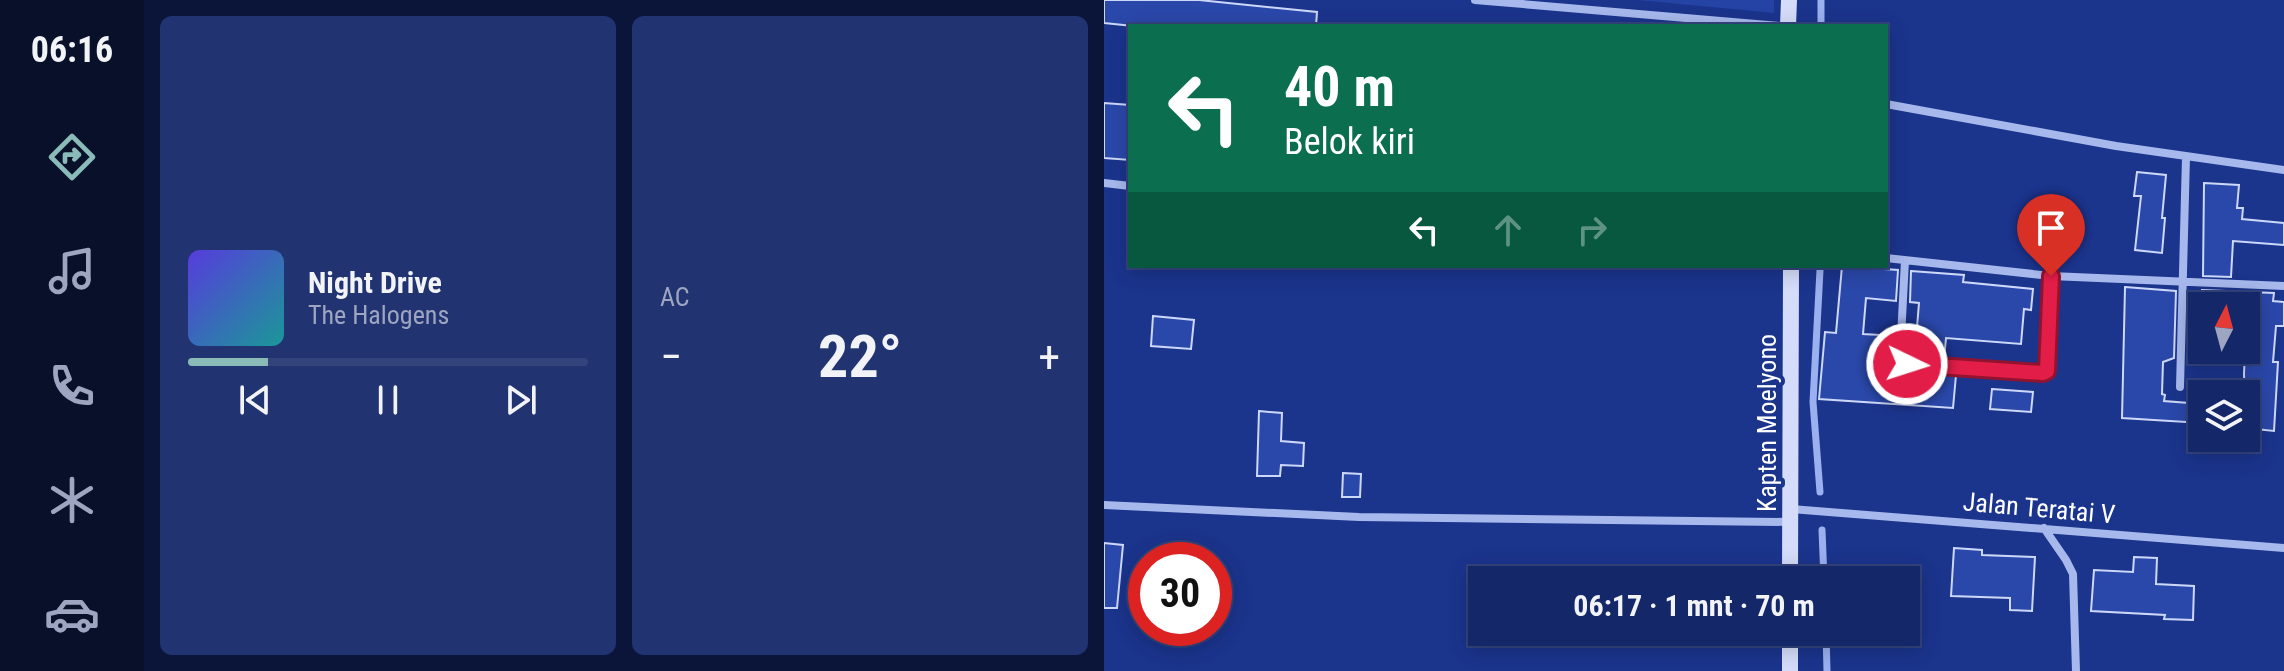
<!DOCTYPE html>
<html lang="id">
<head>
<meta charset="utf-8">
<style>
	:root { --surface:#142769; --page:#213371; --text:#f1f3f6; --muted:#9da5c0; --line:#33447d; --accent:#8bbbb9 }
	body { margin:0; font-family:"Roboto Condensed",sans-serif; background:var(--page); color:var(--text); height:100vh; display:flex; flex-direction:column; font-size:30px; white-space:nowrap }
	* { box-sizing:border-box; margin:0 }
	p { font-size:26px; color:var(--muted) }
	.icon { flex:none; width:44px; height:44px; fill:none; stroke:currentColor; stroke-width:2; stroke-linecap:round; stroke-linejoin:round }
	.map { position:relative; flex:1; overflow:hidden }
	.panel { display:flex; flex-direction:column; gap:16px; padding:16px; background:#0b153a; width:960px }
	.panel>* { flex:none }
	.hud { position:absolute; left:24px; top:24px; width:760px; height:244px; border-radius:0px; box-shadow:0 4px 20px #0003,0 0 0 2px var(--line); background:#0b6e4f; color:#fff; overflow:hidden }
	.needle { width:52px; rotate:6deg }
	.fabs { position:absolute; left:1084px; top:292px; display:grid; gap:16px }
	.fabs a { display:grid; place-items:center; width:72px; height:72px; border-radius:0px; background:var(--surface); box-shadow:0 4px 20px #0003,0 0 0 2px var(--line); font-size:40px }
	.speed { position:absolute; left:24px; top:542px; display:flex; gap:16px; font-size:40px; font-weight:700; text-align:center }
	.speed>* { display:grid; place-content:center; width:104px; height:104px; border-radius:50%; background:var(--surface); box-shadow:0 4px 20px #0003,0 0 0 2px var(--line); line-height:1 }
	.speed .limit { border:12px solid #d22; background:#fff; color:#111 }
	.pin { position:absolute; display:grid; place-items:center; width:68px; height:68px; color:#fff; margin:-82px -34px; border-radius:50% 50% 50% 0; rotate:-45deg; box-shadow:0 0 8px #0007 }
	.pin .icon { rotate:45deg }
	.me { position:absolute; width:88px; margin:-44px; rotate:94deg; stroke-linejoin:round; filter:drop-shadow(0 0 6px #0008) }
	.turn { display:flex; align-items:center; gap:28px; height:168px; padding:0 24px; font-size:36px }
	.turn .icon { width:104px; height:104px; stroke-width:2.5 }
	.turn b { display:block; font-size:56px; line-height:68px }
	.lanes { display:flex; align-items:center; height:76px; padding:0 24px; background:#0003; justify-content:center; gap:40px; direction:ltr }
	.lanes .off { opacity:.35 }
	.big { font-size:60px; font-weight:700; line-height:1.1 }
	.panel .card { flex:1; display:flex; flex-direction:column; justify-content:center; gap:12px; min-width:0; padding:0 28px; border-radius:12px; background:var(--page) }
	.song { display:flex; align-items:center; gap:24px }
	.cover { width:96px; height:96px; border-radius:12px; background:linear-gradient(135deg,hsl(250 70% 55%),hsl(180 70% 35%)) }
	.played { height:8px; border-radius:4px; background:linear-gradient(90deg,var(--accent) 20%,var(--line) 20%) }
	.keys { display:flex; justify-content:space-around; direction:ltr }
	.heat { display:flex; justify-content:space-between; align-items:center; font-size:44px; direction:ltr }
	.panel .tiles { flex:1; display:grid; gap:16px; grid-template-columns:repeat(2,1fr) }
	.trip { position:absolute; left:364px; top:566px; width:452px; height:80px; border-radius:0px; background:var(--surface); box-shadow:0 4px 20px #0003,0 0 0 2px var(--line); font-weight:700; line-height:80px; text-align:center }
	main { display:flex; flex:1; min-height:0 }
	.tab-bar { display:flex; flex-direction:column; width:144px; justify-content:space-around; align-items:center; background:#08102a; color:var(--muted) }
	.tab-bar .icon { width:56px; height:56px }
	.tab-bar .selected { color:var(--accent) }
	.tab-bar b { font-size:36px; color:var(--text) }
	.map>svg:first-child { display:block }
	.green { fill:#2443a5 }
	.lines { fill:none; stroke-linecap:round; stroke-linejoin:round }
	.stream { stroke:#9ab0ef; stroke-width:7 }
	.building { fill:#2a48aa; stroke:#cdd8f9; stroke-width:2 }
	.street { stroke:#a7b8ed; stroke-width:8 }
	.secondary { stroke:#d4dcf9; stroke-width:16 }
	.route-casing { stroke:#92132f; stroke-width:20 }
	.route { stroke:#e11d48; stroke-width:14 }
	.labels { text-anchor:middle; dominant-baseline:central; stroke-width:8; stroke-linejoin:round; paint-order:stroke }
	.street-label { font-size:26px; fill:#fff; stroke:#1b348c }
</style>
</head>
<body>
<main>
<nav class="tab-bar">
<b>06:16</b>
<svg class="icon selected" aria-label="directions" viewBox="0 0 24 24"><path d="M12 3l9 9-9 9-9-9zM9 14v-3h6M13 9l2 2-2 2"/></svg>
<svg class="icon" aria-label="music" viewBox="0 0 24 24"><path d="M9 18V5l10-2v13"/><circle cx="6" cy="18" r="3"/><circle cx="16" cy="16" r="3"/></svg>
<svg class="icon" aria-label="phone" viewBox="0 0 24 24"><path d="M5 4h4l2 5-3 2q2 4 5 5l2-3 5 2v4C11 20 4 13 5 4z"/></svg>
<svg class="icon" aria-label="climate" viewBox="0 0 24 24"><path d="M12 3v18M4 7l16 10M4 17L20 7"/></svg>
<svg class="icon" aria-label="car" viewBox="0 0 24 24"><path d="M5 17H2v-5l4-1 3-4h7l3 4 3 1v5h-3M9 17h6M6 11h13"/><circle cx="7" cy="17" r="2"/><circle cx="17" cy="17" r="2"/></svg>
</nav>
<section class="panel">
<div class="tiles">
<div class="card">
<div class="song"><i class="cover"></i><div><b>Night Drive</b><p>The Halogens</p></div></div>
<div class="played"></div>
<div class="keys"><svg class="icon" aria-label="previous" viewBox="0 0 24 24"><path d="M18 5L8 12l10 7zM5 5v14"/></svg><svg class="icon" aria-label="pause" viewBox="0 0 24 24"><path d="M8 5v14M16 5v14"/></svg><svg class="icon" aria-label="next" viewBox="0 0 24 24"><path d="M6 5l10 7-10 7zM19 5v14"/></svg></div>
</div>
<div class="card"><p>AC</p>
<div class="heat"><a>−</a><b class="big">22°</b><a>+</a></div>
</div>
</div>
</section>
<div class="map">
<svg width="1180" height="671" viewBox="0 0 1180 671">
	<rect width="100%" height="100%" fill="#1b348c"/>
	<!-- green -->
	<path class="green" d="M534,0H670V13Z"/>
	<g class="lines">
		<!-- stream -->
		<path class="stream" d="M717,26V0
			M716,270L709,402L716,492
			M718,530L720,580
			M722,632L723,671"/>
	</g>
	<!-- building -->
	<path class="building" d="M0,0H95L213,12L212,26H29L0,23Z
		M0,103L26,105V160L0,158Z
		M1033,172L1062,175L1058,218H1061L1058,253L1031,250L1037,196H1030Z
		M1100,183L1135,185L1133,208H1139L1138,219L1180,223V245L1129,241L1127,277L1099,276Z
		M738,266L794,270L792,301L762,298L759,334L776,335L775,342L790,343L789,359L795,368L852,375L849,408L715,399L721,332L732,333Z
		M807,271L860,275L859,282L929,289L927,310L920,309L917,344L842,338L840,359L803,357L804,343L809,344V339H812L815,303L806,302Z
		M1021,287L1072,291L1070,358L1059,362L1058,394L1061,395L1060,401L1098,404V423L1018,418Z
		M1098,290L1170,293L1169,301L1180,302V326H1172L1169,362H1174L1170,431L1142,428L1140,374L1143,306H1098V347L1084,353L1086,292H1098V296Z
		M49,316L90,320L87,349L47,346Z
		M888,389L929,392L927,412L886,409Z
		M155,411L178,413L177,441L200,443L199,466L177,465L176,476H153Z
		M239,473L257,474L256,497H238Z
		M0,543L19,545L13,608H0Z
		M850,548L878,550V555L931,557L928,611L906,610V598L847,596Z
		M1030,557L1053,558L1052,584L1090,586L1089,620L1060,619L1061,615L987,611L990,570L1029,572Z"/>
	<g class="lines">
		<!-- street -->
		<path class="street" d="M371,0L676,26
			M782,104L1012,146L1180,170
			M0,183L26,186
			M782,258L947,276L1180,286
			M801,260L796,357L798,362L803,364L939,373L943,371L947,276
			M1076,387L1082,157
			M0,505L255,517L686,522
			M687,509L1180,548
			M940,528L962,560L969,574L972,671"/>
		<!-- secondary -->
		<path class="secondary" d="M684,26L685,0
			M686,580L687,266
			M686,671V632"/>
	</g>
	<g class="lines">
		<!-- route casing -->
		<g class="route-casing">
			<path id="route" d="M803,364L939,373L943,371L947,276"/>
		</g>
		<!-- route -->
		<use href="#route" class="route"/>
	</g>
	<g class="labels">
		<!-- street labels -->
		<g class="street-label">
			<text transform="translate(663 423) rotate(-90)">Kapten Moelyono</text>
			<text transform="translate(935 508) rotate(5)">Jalan Teratai V</text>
		</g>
	</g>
</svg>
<div class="fabs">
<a><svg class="needle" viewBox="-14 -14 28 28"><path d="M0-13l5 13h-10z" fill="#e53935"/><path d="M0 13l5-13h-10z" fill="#9da5c0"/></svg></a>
<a><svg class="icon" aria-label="layers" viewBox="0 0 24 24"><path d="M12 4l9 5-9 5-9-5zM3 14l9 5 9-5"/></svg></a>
</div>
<div class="speed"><div class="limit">30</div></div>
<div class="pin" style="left:947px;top:276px;background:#d93025"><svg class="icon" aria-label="arrive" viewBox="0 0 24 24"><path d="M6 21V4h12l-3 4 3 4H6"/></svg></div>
<svg class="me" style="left:803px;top:364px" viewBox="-20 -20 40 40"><circle r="17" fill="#e11d48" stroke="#fff" stroke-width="3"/><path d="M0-11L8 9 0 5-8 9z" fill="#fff"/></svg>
<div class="trip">06:17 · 1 mnt · 70 m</div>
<div class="hud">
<div class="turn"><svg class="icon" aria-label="left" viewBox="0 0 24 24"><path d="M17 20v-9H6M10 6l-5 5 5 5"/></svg><div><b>40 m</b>Belok kiri</div></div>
<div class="lanes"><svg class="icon" aria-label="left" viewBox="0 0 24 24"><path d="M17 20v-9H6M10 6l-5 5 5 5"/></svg><svg class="icon off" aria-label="ahead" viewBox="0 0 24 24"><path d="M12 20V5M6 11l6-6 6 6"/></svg><svg class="icon off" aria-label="right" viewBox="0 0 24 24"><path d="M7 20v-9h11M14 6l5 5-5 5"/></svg></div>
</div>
</div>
</main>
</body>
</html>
